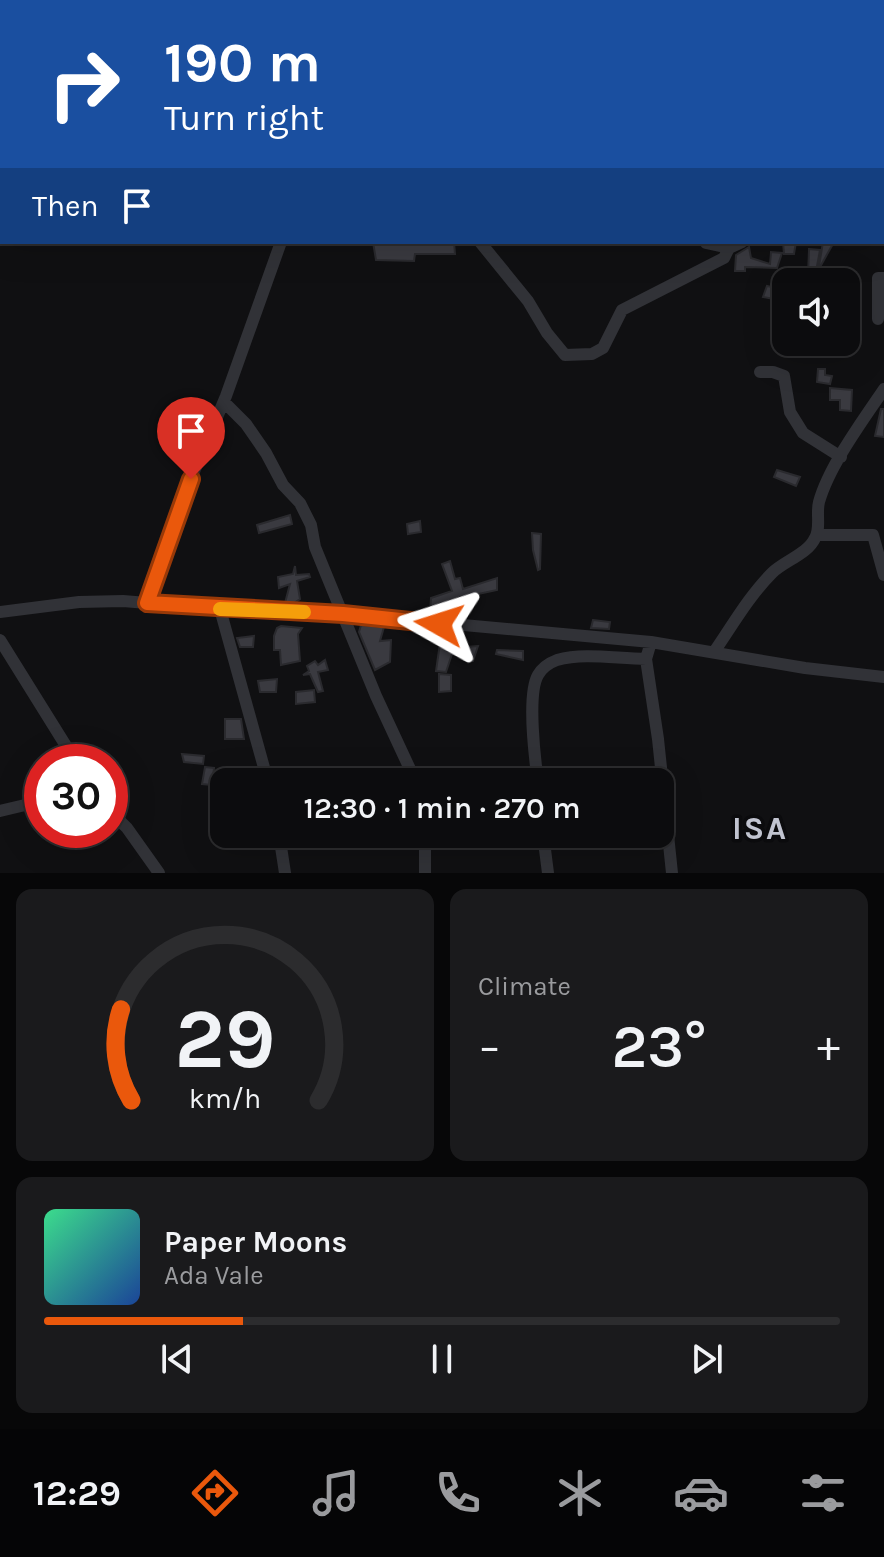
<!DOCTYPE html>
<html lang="en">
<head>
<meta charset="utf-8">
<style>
	:root { --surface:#0c0c0e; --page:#1a1a1c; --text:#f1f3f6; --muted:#9a9b9e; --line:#2c2c2e; --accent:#ea580c }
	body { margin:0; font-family:Karla,sans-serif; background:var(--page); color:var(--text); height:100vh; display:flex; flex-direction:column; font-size:30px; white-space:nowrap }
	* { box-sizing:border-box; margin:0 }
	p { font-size:26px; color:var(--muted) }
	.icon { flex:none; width:44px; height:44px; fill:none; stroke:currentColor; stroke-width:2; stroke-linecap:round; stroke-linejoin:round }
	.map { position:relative; height:873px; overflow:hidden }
	.details { display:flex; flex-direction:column; gap:16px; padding:16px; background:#070708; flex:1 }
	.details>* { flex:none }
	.top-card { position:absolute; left:0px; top:0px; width:884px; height:244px; box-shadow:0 8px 32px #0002,0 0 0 2px var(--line); background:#1a4fa0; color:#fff; overflow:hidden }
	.fabs { position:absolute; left:772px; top:268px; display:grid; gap:16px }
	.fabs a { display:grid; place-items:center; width:88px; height:88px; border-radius:16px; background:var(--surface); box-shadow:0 8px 32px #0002,0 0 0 2px var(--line); font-size:40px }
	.speed { position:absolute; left:24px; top:744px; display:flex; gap:16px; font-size:40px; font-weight:700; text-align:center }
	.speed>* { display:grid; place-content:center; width:104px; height:104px; border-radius:50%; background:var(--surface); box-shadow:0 8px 32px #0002,0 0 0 2px var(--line); line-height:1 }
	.speed .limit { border:12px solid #d22; background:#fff; color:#111 }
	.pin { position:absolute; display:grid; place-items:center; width:68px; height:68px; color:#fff; margin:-82px -34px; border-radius:50% 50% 50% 0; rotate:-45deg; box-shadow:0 0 8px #0007 }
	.pin .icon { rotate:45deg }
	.me { position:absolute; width:88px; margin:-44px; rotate:276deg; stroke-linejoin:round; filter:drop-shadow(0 0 6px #0008) }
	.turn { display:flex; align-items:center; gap:28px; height:168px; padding:0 32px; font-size:36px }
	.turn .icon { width:104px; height:104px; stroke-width:2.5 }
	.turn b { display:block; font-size:56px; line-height:68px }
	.then { display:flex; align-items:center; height:76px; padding:0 32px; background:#0003; gap:16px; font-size:30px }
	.big { font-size:60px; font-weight:600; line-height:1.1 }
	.details .tile { flex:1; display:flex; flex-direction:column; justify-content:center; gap:12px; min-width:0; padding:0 28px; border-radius:16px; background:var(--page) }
	.details .dial { align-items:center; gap:0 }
	.dial svg { height:208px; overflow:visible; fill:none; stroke:var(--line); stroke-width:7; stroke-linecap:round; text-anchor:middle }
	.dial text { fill:var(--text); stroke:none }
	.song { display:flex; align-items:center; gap:24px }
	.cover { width:96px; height:96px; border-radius:12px; background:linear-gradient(135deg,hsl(150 70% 55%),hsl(220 70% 35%)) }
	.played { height:8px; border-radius:4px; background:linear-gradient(90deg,var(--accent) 25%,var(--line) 25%) }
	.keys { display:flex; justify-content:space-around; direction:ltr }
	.heat { display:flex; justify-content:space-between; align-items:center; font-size:44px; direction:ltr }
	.details .tiles { flex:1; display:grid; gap:16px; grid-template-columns:1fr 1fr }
	.tile:last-child { grid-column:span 2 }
	.trip { position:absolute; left:210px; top:768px; width:464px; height:80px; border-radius:16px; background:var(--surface); box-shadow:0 8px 32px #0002,0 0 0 2px var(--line); font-weight:600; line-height:80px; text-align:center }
	.dock { display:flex; height:128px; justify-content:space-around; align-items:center; background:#050506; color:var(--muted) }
	.dock .icon { width:56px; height:56px }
	.dock .selected { color:var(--accent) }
	.dock b { font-size:36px; color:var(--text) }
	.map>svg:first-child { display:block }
	.building { fill:#3a3a40; stroke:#2a2a2e; stroke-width:2 }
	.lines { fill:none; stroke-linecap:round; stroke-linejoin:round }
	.minor { stroke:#313237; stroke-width:12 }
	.route-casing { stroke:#983908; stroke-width:20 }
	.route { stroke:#ea580c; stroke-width:14 }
	.slow { stroke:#f59e0b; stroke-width:14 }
	.labels { text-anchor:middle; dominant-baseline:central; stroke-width:7; stroke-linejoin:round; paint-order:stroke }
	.district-label { font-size:32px; font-weight:bold; letter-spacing:2px; fill:#c1c4d0; stroke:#0b0b0d }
</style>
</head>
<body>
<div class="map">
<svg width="884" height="873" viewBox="0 0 884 873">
	<rect width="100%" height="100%" fill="#101012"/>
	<!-- building -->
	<path class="building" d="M373,242L434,244L435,242H454L455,254H415L414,261L376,260Z
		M783,242H796L794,254H784Z
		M823,242H834L820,267L819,266Z
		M749,247L751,258L770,264L771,252L782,253L777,268L745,267V271H735L736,255Z
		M809,249L820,250L815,277L818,278V282H785L786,272L808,276Z
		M767,286L777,288L774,299L763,297Z
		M818,369H825V375L832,376L830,384L817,382Z
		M830,388L852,390L851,411L840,410V400H830Z
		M881,409H884V437L875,436Z
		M777,470L800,477L796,486L774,477Z
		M290,515L292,524L259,533L257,525Z
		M420,521L421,532L408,534L407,524Z
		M532,533L541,534L540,569L538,570L533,550Z
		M450,561L455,579L460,578L463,589L497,578V590L464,597L459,616L430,613L431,598L452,591L442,564Z
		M295,566L296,575L309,574L310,577L297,581L300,599L294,603H285L290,584L279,588L278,577L293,574Z
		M593,620L610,622L609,629L591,628Z
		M361,625L384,627L380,641L391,640L390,662L375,670L359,632Z
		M281,626L302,628L298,634L300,661L281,665L280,650H274V636L277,628Z
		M254,636L253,647H240L237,638Z
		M441,636L457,639L446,672L436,671Z
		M478,646L473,661L464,660L465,647Z
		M497,650L523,651V660L496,654Z
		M325,660L328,670L318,672L323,691L318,692L310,674L303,675L309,671L307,666L315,661L318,665Z
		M439,674L451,675V691L439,692Z
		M277,679L276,692H260L258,681Z
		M314,690L315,702L296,704V692Z
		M225,719H241L244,739H225Z
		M182,754L204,756L203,764L184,762Z
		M205,767L214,768L212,785L202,784Z
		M255,772L257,782H240L239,775Z"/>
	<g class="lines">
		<!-- minor -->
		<path class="minor" d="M117,2L118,0
			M354,2L355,0
			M505,2L507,0
			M0,82L2,81
			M882,159L884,160
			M480,242L528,301L547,333L565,355L592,354L603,348L622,310L724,258L729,248
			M706,243L729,248L742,242
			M878,319V278H884
			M760,372H773L784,376L790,412L803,433L841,457
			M224,402L246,424L266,453L283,485L300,503L311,525L315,547L376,696L416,782
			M817,535H873L884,575
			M147,603L180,505L226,396L281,242
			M220,609L268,782
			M0,612L79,602L123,601L220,609L343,614L651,642L805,668L884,677
			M0,640L76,762
			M651,642L646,659L658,739L672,873
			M714,652C732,626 749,596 772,573C784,561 808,554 815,538C821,528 816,513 819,502C829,466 863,420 884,389
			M538,782C535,760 527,694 538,675C542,668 549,663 557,660C585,652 617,659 646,659
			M0,811L42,801
			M110,811L127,828L159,873
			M279,834L285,873
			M425,834V873
			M543,834L548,873"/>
	</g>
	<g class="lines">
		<!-- route casing -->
		<g class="route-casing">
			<path id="route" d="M191,479L147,603L343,614L439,624"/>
		</g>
		<!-- route -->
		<use href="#route" class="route"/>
		<!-- slow -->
		<path class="slow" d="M220,609L304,612"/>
	</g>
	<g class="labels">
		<!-- district labels -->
		<g class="district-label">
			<text x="760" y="828">ISA</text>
		</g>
	</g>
</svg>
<div class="fabs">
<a><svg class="icon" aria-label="sound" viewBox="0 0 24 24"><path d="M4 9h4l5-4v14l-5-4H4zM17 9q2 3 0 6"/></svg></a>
</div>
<div class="speed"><div class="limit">30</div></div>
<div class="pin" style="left:191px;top:479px;background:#d93025"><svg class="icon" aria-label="arrive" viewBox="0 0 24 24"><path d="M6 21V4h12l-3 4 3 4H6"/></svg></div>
<svg class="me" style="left:439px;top:624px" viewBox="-20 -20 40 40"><path d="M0-17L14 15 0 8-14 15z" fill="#ea580c" stroke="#fff" stroke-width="4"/></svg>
<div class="trip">12:30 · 1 min · 270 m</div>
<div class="top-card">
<div class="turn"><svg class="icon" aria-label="right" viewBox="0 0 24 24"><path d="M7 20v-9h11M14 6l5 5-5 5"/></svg><div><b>190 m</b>Turn right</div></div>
<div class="then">Then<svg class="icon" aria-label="arrive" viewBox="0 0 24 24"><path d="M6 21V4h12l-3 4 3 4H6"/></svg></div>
</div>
</div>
<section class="details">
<div class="tiles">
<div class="tile dial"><svg viewBox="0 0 100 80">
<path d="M14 69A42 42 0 1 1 86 69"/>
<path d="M14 69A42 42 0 0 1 10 34" stroke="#ea580c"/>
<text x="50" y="56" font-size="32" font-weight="700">29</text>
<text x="50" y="72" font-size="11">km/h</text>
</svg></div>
<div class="tile"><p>Climate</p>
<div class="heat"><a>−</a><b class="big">23°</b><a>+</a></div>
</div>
<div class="tile">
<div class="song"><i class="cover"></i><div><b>Paper Moons</b><p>Ada Vale</p></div></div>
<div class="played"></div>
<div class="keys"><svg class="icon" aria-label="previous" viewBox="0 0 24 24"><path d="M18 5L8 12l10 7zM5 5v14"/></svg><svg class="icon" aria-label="pause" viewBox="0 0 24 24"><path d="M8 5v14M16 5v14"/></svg><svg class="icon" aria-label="next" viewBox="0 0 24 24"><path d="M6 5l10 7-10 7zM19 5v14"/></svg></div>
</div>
</div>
</section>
<nav class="dock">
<b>12:29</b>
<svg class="icon selected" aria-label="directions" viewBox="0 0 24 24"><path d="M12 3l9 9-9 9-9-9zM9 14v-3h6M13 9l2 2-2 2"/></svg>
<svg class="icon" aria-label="music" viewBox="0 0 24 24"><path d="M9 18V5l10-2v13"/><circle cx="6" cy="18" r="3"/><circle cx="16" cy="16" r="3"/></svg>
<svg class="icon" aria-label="phone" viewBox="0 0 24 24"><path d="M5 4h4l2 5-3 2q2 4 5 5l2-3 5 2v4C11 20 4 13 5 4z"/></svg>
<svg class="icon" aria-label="climate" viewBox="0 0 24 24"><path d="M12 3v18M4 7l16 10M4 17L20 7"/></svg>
<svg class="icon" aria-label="car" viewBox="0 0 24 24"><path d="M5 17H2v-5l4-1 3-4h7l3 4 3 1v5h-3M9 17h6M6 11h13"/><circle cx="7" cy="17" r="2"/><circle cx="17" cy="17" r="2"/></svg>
<svg class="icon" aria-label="filters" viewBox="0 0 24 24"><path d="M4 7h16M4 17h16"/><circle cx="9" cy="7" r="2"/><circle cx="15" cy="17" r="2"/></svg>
</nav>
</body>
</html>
